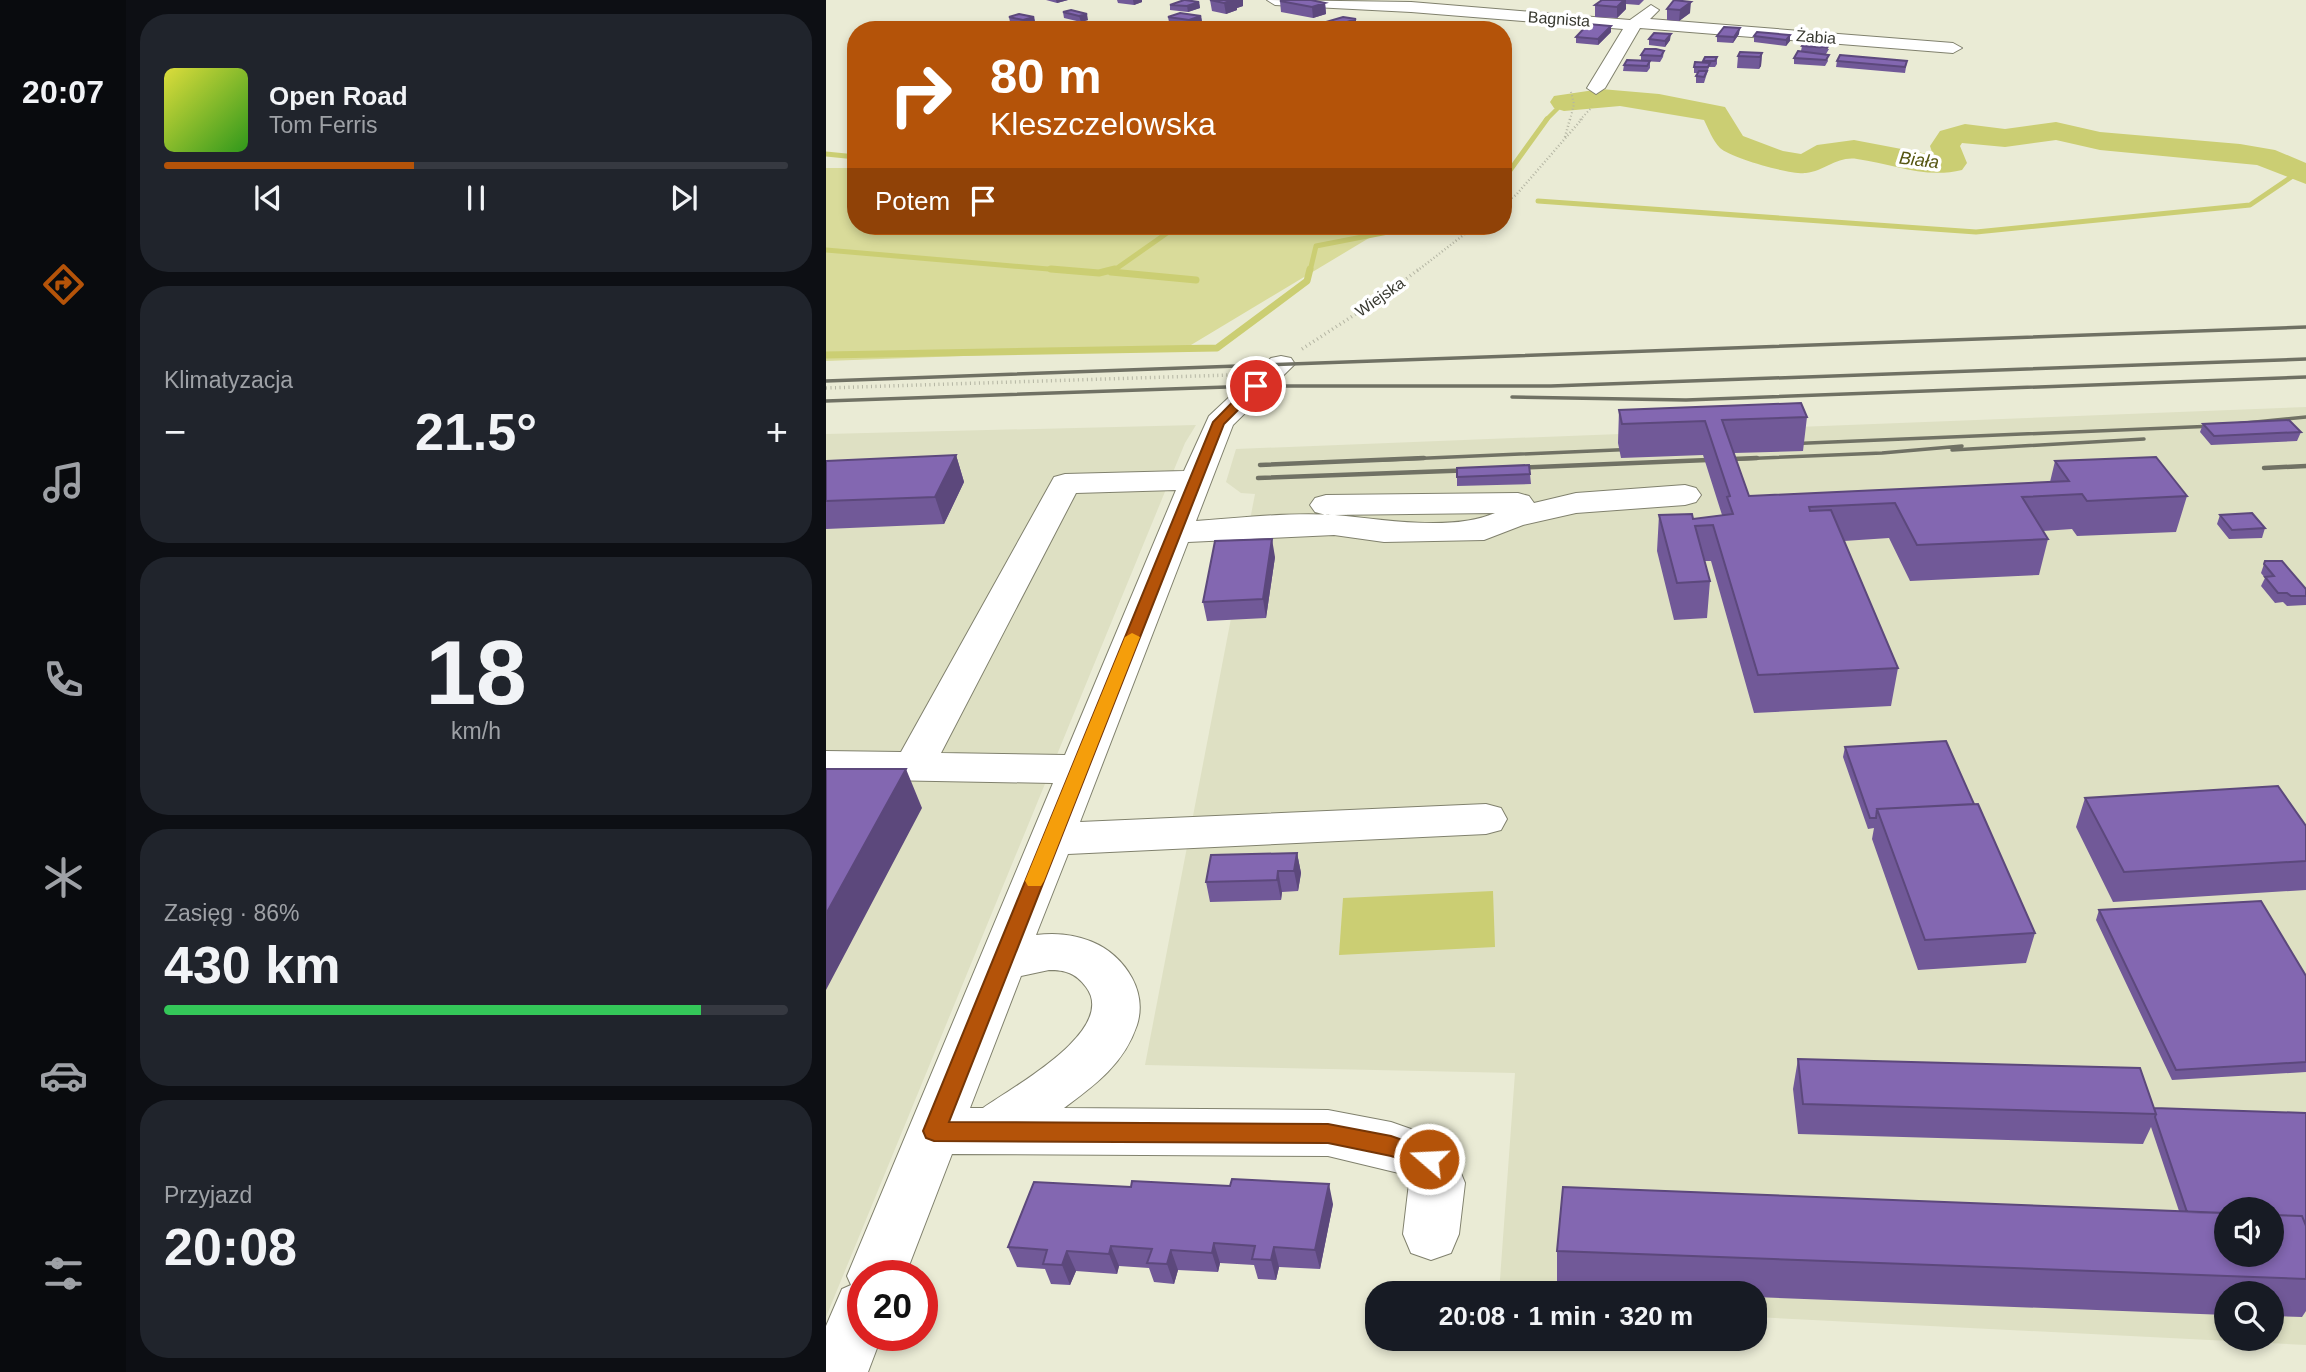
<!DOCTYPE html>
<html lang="pl">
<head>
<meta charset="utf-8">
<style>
	:root { --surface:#171b24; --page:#20242c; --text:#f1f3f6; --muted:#9ea1a6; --line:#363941; --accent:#b45309 }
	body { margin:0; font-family:Helvetica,sans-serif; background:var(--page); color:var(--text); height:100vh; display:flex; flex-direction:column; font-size:26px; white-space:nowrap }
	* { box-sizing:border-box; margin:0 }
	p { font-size:23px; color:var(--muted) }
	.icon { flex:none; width:38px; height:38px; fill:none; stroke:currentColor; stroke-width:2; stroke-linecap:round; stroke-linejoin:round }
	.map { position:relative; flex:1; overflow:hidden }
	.drawer { display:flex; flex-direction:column; gap:14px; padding:14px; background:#0d0f14; width:700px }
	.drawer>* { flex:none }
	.top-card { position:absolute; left:21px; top:21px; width:665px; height:214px; border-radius:28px; box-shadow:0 4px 10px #0003; background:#b45309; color:#fff; overflow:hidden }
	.buttons { position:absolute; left:1388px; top:1197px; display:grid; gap:14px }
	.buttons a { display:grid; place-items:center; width:70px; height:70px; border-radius:50%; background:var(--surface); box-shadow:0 4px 10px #0003; font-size:35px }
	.speed { position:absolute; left:21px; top:1260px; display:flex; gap:14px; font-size:35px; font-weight:700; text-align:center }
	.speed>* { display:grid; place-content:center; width:91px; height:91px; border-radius:50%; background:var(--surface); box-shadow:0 4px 10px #0003; line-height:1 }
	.speed .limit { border:10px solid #d22; background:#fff; color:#111 }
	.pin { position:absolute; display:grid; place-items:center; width:60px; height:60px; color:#fff; margin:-30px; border:4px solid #fff; border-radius:50%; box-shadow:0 2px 7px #0007 }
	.me { position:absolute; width:77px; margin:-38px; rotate:289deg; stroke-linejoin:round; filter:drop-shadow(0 0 5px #0008) }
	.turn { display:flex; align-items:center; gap:24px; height:147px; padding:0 28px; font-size:32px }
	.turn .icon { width:91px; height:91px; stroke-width:2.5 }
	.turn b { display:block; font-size:49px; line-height:60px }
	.then { display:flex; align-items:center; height:66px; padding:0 28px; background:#0003; gap:14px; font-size:26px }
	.big { font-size:52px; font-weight:700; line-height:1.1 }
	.drawer .tile { flex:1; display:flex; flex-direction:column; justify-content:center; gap:10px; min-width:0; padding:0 24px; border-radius:28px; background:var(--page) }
	.drawer .dial { align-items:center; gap:0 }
	.dial b { font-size:91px; line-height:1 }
	.song { display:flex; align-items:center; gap:21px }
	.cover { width:84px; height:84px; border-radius:10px; background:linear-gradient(135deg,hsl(60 70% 55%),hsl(110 70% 35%)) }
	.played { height:7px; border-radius:4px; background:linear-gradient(90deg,var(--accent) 40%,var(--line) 40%) }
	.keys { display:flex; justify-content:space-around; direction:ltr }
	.heat { display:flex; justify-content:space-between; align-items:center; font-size:38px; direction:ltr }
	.charge { height:10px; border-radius:5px; background:linear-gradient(90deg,#34c759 86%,var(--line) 0) }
	.trip { position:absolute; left:539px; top:1281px; width:402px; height:70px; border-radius:28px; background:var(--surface); box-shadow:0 4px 10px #0003; font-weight:700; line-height:70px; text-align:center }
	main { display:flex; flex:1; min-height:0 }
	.dock { display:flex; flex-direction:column; width:126px; justify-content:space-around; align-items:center; background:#090b0e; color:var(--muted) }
	.dock .icon { width:49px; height:49px }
	.dock .current { color:var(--accent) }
	.dock b { font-size:32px; color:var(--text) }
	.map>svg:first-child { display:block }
	.built { fill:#dee0c3; fill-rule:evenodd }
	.green { fill:#d9db9a }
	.water { fill:#cbce73 }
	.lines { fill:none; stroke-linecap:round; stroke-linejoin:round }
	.stream-far2 { stroke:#cbce73; stroke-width:4.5 }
	.stream-far1 { stroke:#cbce73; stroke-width:5 }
	.stream { stroke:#cbce73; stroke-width:7 }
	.river { fill:#cbce73; fill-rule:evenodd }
	.minor-casing { stroke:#80816d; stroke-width:2 }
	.path-far2 { stroke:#b4b5a3; stroke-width:2; stroke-dasharray:1 2.5; stroke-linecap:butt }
	.path-far1 { stroke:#b4b5a3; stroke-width:2.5; stroke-dasharray:1 2.5; stroke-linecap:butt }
	.path { stroke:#b4b5a3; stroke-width:3.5; stroke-dasharray:1 3.5; stroke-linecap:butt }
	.minor { fill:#fff; fill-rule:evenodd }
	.rail-far1 { stroke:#707164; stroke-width:3.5 }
	.rail { stroke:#707164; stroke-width:4.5 }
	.wall { fill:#715998 }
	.shaded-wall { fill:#5c487c }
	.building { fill:#8367b1; stroke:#5c487c; stroke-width:2 }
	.route { fill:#b45309; stroke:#753606; stroke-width:2 }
	.slow { fill:#f59e0b }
	.labels { text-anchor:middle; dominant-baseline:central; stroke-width:7; stroke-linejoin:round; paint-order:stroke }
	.far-street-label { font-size:16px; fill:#383930; stroke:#fff }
	.far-water-label { font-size:18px; font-style:italic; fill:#565612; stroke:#fff }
</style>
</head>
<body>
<main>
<nav class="dock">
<b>20:07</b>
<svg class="icon current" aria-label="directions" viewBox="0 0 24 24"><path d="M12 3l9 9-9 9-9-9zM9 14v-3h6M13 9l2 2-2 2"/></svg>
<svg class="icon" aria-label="music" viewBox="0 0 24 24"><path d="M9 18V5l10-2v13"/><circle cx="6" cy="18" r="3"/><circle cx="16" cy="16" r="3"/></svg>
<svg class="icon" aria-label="phone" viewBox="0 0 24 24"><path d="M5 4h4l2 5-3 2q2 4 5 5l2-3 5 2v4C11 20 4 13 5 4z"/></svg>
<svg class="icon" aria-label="climate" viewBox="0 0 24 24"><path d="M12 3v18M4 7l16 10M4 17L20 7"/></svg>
<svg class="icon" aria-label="car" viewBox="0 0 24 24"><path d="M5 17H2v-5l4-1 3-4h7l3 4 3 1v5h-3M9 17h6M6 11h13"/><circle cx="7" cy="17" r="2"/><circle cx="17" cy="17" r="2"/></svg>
<svg class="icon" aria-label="filters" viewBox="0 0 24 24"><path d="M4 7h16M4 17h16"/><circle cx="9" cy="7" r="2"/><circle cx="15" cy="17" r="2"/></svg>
</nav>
<section class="drawer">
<div class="tile">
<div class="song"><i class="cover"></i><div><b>Open Road</b><p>Tom Ferris</p></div></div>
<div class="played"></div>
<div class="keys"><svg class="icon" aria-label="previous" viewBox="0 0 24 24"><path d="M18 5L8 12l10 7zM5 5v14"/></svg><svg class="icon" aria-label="pause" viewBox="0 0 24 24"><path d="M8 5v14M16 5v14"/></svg><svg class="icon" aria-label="next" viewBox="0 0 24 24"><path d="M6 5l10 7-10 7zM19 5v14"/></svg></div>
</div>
<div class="tile"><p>Klimatyzacja</p>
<div class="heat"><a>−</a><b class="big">21.5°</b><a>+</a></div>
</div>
<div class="tile dial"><b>18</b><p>km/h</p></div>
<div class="tile"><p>Zasięg · 86%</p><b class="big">430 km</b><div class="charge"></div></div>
<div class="tile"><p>Przyjazd</p><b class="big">20:08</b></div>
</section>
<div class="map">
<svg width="1480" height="1372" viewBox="0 0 1480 1372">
	<rect width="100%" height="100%" fill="#eaebd5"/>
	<!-- built -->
	<path class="built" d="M1480,407V1345L929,1317V1293H673L689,1073L319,1065L429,494L415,493L400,482L410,449ZM1400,1209H1446V1255H1400ZM1400,1293H1446V1339H1400Z
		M370,425L359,443L0,1317V434Z"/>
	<!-- green -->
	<path class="green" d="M0,168H30V226H563L360,348L0,361Z"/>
	<!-- water -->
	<path class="water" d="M667,891L669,947L513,955L517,898Z"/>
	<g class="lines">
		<!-- stream-far2 -->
		<path class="stream-far2" d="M720,120L738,102"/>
		<!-- stream-far1 -->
		<path class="stream-far1" d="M0,154L30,157
			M677,180L721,119
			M712,201L1150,232L1424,205L1474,171
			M0,250L246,271
			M287,271L351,226
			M484,271L490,246L567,231L568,226"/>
		<!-- stream -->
		<path class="stream" d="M225,269L273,273L289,269
			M285,272L370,280
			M0,355L391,348L481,281L484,269"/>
		<!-- river -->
		<path class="river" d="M775,89L833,94L899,107L917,136L957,151L975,154L991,145L1028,140L1107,155L1104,146L1114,131L1139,124L1179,129L1230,122L1274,132L1414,144L1449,150L1480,163V184L1431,165L1274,150L1230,140L1179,147L1136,143L1134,146L1141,163L1136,170C1099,179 1067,164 1031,159C1011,156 999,171 980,173C964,175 905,158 894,148C887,141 882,128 878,120L794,106L738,111L728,108L724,102L728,96Z"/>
		<!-- minor casing -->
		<g class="minor-casing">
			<path id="minor" d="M441,0L585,2L804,20L825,5L833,10L824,19L1127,43L1136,48L1127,53L814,28L779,88L770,94L761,88L797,29L585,12L449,5Z
				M455,356L465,358L469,364L407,425L370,521C415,518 464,512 509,515C555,519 626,532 669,513L500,515L489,512L484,505L489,498L500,495L692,493L703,496L708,503L750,493L859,485L870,488L875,495L870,502L859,505L750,513L697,525L658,540L558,542L508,535L362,542L254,822L660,804L675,808L681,819L675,830L660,834L242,854L210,935C249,930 287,943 306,978C314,993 316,1009 311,1025C298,1064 269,1085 238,1108L502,1110L565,1122L622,1142L639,1183L633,1234L625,1253L605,1260L585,1253L577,1234L583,1183L581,1175L502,1156L126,1154L79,1276H37V1335H56L42,1372H0V1326L16,1289L25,1285L21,1276L227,783L0,779V751L75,752L228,477L239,474L358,471L383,416L445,358ZM350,490L239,755L115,753L250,493ZM223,970C239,970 250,973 260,987C293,1030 185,1088 157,1108H144L195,976Z"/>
		</g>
		<!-- path-far2 -->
		<path class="path-far2" d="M744,120L748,104L745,92
			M754,120L766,107"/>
		<!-- path-far1 -->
		<path class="path-far1" d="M739,137L744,119
			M677,204L690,195L756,119
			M591,271L649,226"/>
		<!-- path -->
		<path class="path" d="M476,349L562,293L593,269
			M0,388L403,375"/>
		<!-- minor -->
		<use href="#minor" class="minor"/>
		<!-- rail-far1 -->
		<path class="rail-far1" d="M0,381L1480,327
			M686,397L860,400L1480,377
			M0,401L430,386H725L1480,359
			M959,444L1389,426L1480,417
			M1126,450L1318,439
			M557,460L812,449
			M888,460L1056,453L1136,446"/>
		<!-- rail -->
		<path class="rail" d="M434,465L598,458
			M685,468L931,458
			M1438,468L1480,466
			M432,478L650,470"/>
	</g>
	<!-- wall -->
	<path class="wall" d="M220,0H242L231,3Z
		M291,0H316V2L308,5L292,3Z
		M384,0H417V6L411,8V10L400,14L386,11Z
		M776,0H818L813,5L800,4V9L791,18L769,17V5Z
		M848,0L864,13L853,21L841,20V9Z
		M454,1L499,3L500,14L487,18L455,12Z
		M373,2L374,8L362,12L344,10V5Z
		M245,10L262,20L255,22L238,18L237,12Z
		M375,16L376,22L364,26L343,22L342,17Z
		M183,17H208L209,22L198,25L184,22Z
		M530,19V25L515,30H491L490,25Z
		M785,32L772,45L750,43V37Z
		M913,34L907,43L891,42V36Z
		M964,35V41L960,46L928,42V36Z
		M823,39L844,40L839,47L823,45Z
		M976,46L1003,49L1000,54L1002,61L999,66L968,64V58L975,51Z
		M838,51L837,57L834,62L816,61H824V68L821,72L797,71L798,65L815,61V55Z
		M936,53L935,66L933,69L911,68L912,56Z
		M891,57V64L889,67H883L878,83H870V76L872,73H868V67L877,63V61Z
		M1011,61H1081L1079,73L1010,67Z
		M793,410L981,417L977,451L908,453L923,496L1224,482L1229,461L1361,496L1350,532L1251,536L1246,529L1217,531L1222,539L1213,575L1084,581L1063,538L1018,541L1072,668L1065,706L928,713L885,561H878L884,581L881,618L848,620L831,551L833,515L867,519L896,515L877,455L795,458L792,443Z
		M1377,424L1475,432L1471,441L1385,445L1374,432Z
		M130,455L138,482L118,524L0,529V461Z
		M631,468L704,474L705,484L631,486Z
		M1394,515L1439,528L1436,538L1403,539L1391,524Z
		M449,557L440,618L381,621L377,602Z
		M1439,561L1480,589V605L1461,606L1457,602L1449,603L1435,586L1439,578L1435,573Z
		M1019,747L1148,804L1209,933L1200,963L1092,970L1046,839L1048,828L1042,829L1017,757Z
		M1259,798L1480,826V890L1287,902L1250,827Z
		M471,853L475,873L472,891L456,892L455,900L384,902L380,882Z
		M1273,910L1480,976V1072L1346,1080L1270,920Z
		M972,1059L1328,1108L1480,1113V1311L1476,1317L1446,1316V1293H1400V1315L929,1297V1293H829L731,1290V1251L1353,1211L1325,1127L1317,1144L972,1134L967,1089Z
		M305,1187L507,1204L494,1269L453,1267L450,1280L432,1279L428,1265L394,1263L392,1272L352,1270L348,1284L328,1282L323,1268L293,1266L291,1274L250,1271L244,1285L225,1284L219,1269L191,1267L182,1247Z"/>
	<!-- shaded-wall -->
	<path class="shaded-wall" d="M230,0H242L231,3Z
		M307,0H316V2L308,5Z
		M407,0H417V6L411,8V10L400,14L398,3Z
		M798,0H800V9L791,18V7Z
		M373,2L374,8L362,12L361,6Z
		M865,2L864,13L853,21L854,10Z
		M499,3L500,14L487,18L486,7Z
		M261,14L262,20L255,22L253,16Z
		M375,16L376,22L364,26L363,20Z
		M208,17L209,22L198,25L197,20Z
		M530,19V25L515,30H503V28Z
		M785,26V32L772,45V39Z
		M914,28L913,34L907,43L908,37Z
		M845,34L844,40L839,47V41Z
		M964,35V41L960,46V40Z
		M936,53L935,66L933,69L934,57Z
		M130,455L138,482L118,524L109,497Z
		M446,539L449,557L440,618L437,599Z
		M80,769L96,808L0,990V914Z
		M471,853L475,873L472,891L468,871Z
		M452,871L456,892L455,900L451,880Z
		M503,1184L507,1204L494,1269L489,1250Z
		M388,1243L394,1263L392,1272L386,1253Z
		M285,1246L293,1266L291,1274L283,1254Z
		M448,1247L453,1267L450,1280L445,1260Z
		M345,1250L352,1270L348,1284L341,1264Z
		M241,1251L250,1271L244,1285L236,1265Z"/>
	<!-- building -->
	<path class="building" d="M358,0H359L373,2L361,6L344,5Z
		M384,0H407L398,3Z
		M458,0H485L499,3L486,7L454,1Z
		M776,0H798L791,7L769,5Z
		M848,0L865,2L854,10L841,9Z
		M245,10L261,14L253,16L237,12Z
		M354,13L375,16L363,20L342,17Z
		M193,14L208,17L197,20L183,17Z
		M517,17L530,19L503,28L490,25Z
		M762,24L785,26L772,39L750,37Z
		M898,27L914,28L908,37L891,36Z
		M931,32L964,35L960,40L928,36Z
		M828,33L845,34L839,41L823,39Z
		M980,41L1004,43L1001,48L976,46Z
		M819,49H830L838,51L835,56L815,55Z
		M972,51L1003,55L1000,60L968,58Z
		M914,52L936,53L934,57L912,56Z
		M1014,55L1081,61L1079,67L1011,61Z
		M879,57H891L889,61H877Z
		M801,60L824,61L821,66L798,65Z
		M869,62L884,63L882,67H868Z
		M873,71H881L878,77L870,76Z
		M975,403L981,417L896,420L923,496L1243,481L1229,461L1330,457L1361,496L1261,501L1256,494L1196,497L1222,539L1091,545L1069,503L983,507L984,511L1005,510L1072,668L932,675L887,525L869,526L884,581L851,583L833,515L866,514L867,519L907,514L901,497L904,496L879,421L796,424L793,410Z
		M1463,420L1475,432L1388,436L1377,424Z
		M130,455L109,497L0,501V461Z
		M703,465L704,474L631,477V468Z
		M1426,513L1439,528L1406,530L1394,515Z
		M446,539L437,599L377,602L389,541Z
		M1439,561H1456L1480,589V596H1465L1461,593H1452L1439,577L1448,576L1438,564Z
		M1120,741L1148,804L1051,809L1050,818H1044L1019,747Z
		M0,769H80L0,914Z
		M1452,786L1480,826V861L1298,872L1259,798Z
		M1152,804L1209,933L1099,940L1051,809Z
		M471,853L468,871H452L451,880L380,882L385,855Z
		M1435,901L1480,976V1062L1350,1070L1273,910Z
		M972,1059L1314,1068L1330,1114L977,1104Z
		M1328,1108L1480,1113V1226L1476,1216L1446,1215V1209H1400V1213L1361,1212L1329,1117L1330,1114Z
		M406,1179L503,1184L489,1250L448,1247L445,1260L426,1259L429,1246L388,1243L386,1253L345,1250L341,1264L321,1263L326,1249L285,1246L283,1254L241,1251L236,1265L217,1264L221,1250L182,1247L208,1182L305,1187L306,1181L404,1186Z
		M737,1187L1400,1213V1255H1446V1215L1476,1216L1480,1226V1279L731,1251Z"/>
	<!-- route -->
	<path class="route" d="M425,383L436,386L398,424L123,1122L502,1124L565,1136L611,1152L614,1159L611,1166L603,1169L565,1156L502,1143L108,1141L100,1138L97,1131L387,422Z"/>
	<!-- slow -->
	<path class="slow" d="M306,633L314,637L218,881L215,886H202L199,881L299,637Z"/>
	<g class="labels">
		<!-- far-street labels -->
		<g class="far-street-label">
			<text transform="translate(733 19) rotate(4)">Bagnista</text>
			<text transform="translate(990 37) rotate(4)">Żabia</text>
			<text transform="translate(554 297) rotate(-35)">Wiejska</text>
		</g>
		<!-- far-water labels -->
		<g class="far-water-label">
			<text transform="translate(1093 160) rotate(7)">Biała</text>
		</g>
	</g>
</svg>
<div class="buttons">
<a><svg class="icon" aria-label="sound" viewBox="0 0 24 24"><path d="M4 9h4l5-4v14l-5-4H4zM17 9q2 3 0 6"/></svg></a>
<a><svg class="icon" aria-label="search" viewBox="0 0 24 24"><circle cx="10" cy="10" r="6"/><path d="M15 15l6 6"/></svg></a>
</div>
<div class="speed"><div class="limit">20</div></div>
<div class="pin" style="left:430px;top:386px;background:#d93025"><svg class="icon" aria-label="arrive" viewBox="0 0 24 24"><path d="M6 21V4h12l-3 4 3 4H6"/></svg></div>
<svg class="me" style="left:603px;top:1159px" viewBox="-20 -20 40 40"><circle r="17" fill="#b45309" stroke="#fff" stroke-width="3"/><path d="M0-11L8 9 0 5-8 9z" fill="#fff"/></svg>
<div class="trip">20:08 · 1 min · 320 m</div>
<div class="top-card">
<div class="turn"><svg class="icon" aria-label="right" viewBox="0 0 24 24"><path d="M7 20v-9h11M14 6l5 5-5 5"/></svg><div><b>80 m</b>Kleszczelowska</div></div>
<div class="then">Potem<svg class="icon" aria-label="arrive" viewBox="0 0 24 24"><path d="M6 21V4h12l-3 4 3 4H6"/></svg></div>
</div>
</div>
</main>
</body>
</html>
